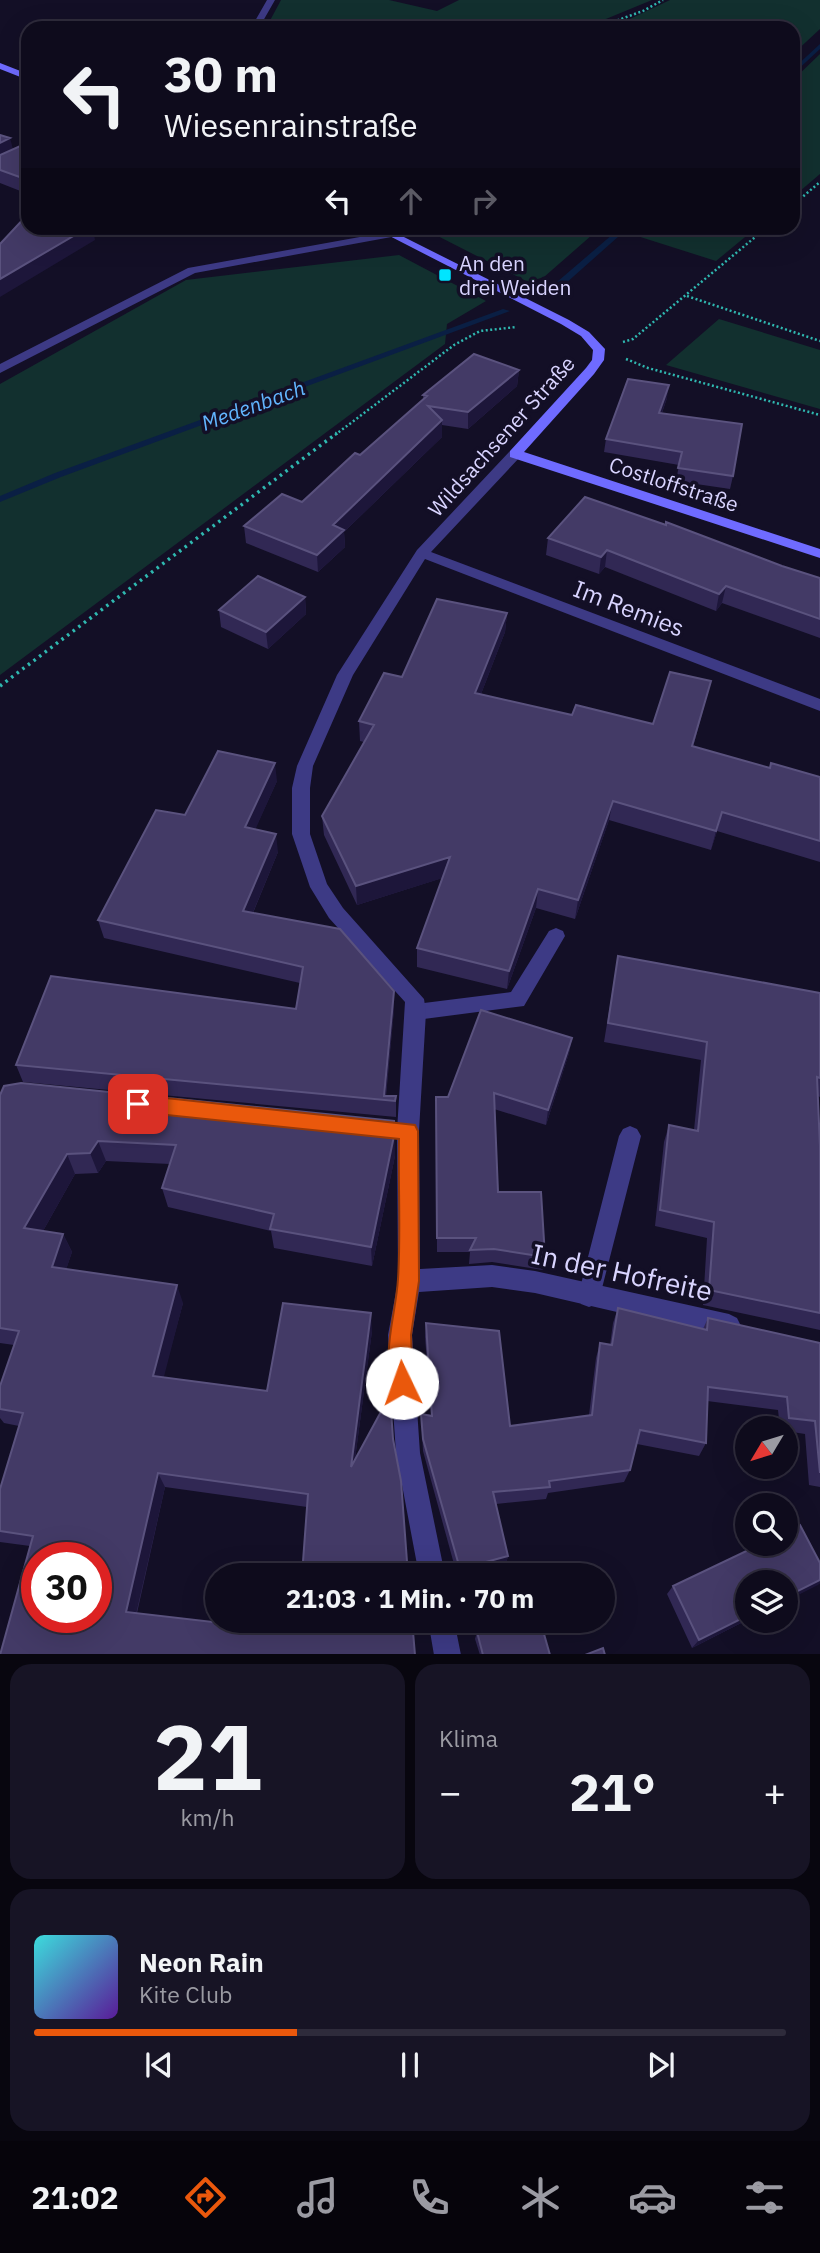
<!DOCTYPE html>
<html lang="de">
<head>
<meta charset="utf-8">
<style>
	:root { --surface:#0e0b1c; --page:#171425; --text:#f1f3f6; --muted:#9b9ba3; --line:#2e2b3b; --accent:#ea580c }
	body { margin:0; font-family:"IBM Plex Sans",sans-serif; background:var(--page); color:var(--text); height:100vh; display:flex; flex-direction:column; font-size:26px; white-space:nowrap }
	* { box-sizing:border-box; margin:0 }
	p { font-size:23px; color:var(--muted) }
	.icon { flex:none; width:38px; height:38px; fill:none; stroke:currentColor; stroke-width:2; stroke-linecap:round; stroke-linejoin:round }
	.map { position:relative; height:1654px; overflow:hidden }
	.panel { display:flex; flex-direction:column; gap:10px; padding:10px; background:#08060f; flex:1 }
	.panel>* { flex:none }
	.banner { position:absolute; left:21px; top:21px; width:779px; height:214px; border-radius:21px; box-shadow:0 7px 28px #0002,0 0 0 2px var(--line); background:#0e0b1c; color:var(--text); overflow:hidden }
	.needle { width:46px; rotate:232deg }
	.fabs { position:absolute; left:735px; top:1416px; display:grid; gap:14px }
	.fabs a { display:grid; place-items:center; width:63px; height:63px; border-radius:50%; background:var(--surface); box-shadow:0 7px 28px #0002,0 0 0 2px var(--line); font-size:35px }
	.speed { position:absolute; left:21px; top:1542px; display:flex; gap:14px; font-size:35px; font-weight:700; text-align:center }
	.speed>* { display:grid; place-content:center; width:91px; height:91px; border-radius:50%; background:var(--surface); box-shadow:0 7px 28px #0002,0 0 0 2px var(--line); line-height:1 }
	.speed .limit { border:10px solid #d22; background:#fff; color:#111 }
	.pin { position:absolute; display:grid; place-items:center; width:60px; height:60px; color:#fff; margin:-30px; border-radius:14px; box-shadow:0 4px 10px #0006 }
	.me { position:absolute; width:77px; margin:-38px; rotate:357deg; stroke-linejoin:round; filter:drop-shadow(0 0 5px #0008) }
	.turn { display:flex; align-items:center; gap:24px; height:147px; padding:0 28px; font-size:32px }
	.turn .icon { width:91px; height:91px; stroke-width:2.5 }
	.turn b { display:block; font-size:49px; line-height:60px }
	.lanes { display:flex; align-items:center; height:66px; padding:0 28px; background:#0003; justify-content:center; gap:35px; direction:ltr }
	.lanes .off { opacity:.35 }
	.big { font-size:52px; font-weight:800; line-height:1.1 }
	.panel .widget { flex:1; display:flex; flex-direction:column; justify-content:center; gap:10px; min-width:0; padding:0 24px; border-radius:21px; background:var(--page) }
	.panel .dial { align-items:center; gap:0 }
	.dial b { font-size:91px; line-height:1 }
	.song { display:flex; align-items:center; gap:21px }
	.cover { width:84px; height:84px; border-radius:10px; background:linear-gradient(135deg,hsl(180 70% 55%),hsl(270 70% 35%)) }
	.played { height:7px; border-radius:4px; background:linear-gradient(90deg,var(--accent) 35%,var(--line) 35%) }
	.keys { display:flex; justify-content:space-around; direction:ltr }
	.heat { display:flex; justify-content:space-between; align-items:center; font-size:38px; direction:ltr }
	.panel .tiles { flex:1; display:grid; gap:10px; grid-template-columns:1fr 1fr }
	.widget:last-child { grid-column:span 2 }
	.trip { position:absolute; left:205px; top:1563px; width:410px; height:70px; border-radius:35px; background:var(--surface); box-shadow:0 7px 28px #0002,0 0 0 2px var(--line); font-weight:800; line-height:70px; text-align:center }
	.dock { display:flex; height:112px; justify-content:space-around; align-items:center; background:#06040b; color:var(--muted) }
	.dock .icon { width:49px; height:49px }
	.dock .selected { color:var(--accent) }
	.dock b { font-size:32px; color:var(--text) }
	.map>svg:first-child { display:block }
	.green { fill:#12302f }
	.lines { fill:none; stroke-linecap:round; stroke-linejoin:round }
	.stream { fill:#0a1f44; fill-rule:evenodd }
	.path-far1 { stroke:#2fb8b0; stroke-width:2.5; stroke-dasharray:2 2.5; stroke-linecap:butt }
	.path { stroke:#2fb8b0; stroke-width:3.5; stroke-dasharray:2.5 4.5; stroke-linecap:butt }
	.lane { fill:#3d3a85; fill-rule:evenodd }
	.street { fill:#3d3a85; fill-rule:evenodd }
	.secondary { fill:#6f6bff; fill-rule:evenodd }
	.wall { fill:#312854 }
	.shaded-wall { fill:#1d163a }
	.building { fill:#433a66; stroke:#5a527e; stroke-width:2; fill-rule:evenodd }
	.route { fill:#ea580c; stroke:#983908; stroke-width:2 }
	.poi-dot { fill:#00e5ff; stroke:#130f26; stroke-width:2.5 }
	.labels { text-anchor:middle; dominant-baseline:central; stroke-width:7; stroke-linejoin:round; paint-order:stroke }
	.far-poi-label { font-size:21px; fill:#d9d4ff; stroke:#130f26; text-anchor:start }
	.far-water-label { font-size:21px; font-style:italic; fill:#62b6ff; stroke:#130f26 }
	.far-street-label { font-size:21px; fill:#d9d4ff; stroke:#130f26 }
	.street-label { font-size:24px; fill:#d9d4ff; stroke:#130f26 }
	.near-street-label { font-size:28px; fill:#d9d4ff; stroke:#130f26 }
</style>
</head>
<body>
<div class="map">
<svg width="820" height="1655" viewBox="0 0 820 1655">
	<rect width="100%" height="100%" fill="#130f26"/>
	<!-- green -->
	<path class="green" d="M281,0H389L437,11L459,0H652L584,28H266Z
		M670,0H820V29L793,54V28H611Z
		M820,54V174L793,197V80Z
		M422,228H600L544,277L528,282Z
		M638,228H756L716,261L631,234Z
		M399,255L486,301L447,324L445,344L0,675V384L186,280Z
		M719,319L820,350V409L666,365Z"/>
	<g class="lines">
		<!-- stream -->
		<path class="stream" d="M820,44V49L793,74V69Z
			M620,228H628L556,292H550V288Z
			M503,309L510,311L61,477L0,502V496L55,473Z"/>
		<!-- path-far1 -->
		<path class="path-far1" d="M596,28L643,11L663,0
			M793,205L820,182
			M687,296L820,341
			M623,342L633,339L766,228
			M626,359L648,368L820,415
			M335,435L454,345L480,331L516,327"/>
		<!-- path -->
		<path class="path" d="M0,686L337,433"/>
		<!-- lane -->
		<path class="lane" d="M267,0H275L259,28H251Z
			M393,231L398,234L397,236L195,273L0,373V364L188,268Z
			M556,928L563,931L565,936L524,1006L416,1020L409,1018L406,1012L409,1006L416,1004L511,992L549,931Z
			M630,1126L637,1129L641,1136L600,1296L597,1304L589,1307L581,1304L578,1296L619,1136L623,1129Z"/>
		<!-- street -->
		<path class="street" d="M515,450L522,454L520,457L431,552L820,699V711L425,559L353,675L313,766L310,788V834L327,884L343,908L424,999L426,1012L419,1131L420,1269L492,1265L535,1271L729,1314L737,1318L741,1326L737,1334L729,1338L535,1293L492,1287L419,1292L412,1335L420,1453L445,1575H419L396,1453L388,1335L398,1281L397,1131L405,1002L329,918L310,887L292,834V788L297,766L337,675L417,550L510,451Z
			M428,1620H454L461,1655H434Z"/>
		<!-- secondary -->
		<path class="secondary" d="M0,63L28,74V80L0,69Z
			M374,228H386L569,320L589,332L605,349L604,360L594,374L524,452L820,549V558L510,457V451L586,368L592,360L593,350L581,336L561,324Z"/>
	</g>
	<!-- wall -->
	<path class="wall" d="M0,135L13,149L28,143V194L0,183Z
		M519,370L517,386L468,429L442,425V437L344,532L345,547L318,572L246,543L244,526L302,502L360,455L423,400V395Z
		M667,398L662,413L733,476L730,489L676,481L679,465L604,452L606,439Z
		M548,538L782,566L820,578V638L722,603L716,611L605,567L599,574L546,555Z
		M305,597L306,614L268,649L221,627L219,610Z
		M507,613L505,632L481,694L572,715L653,724L711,681L693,747L770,768L820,777V862L717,831L711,850L609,820L575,919L536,908L507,989L417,967V948L442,878L357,905L324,835L322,816L364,742L360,741L359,721L402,677Z
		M277,781L255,829L278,852L253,913L394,991V1009L386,1096H396V1117L23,1082L16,1065L296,1009L300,983L104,938L98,920L185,815Z
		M618,956L820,993V1097L818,1096L820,1147V1330L703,1305L707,1238L655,1226L664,1142L669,1125L694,1130L701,1060L604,1042Z
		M572,1038L569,1053L546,1125L494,1109L498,1192L545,1257L543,1270L492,1262L469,1264L470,1252H437L436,1097H448Z
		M0,1095L395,1156L372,1266L274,1248L271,1231L168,1207L162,1188L170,1164L106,1161L98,1173L75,1174L43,1231L63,1234L72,1252L66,1269L183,1303L163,1377L267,1391L372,1331L355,1459L393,1439L307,1507L165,1487L137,1613L415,1655H0L30,1546L0,1542V1489L19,1426L4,1423L0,1418V1386L14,1345L0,1343Z
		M618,1308L703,1329L708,1318L820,1343V1487L809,1485L805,1434L786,1431V1428H780L778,1410L707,1401L706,1443L699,1456L637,1444L630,1470L624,1482L548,1493L546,1499L496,1504L508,1556L505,1567L474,1575H457L423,1451L421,1414L431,1415L425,1337L426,1323L510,1426L589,1415L596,1358L600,1343L610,1345L613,1323Z
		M800,1525L820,1563V1583L786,1601V1582H747V1620L692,1648L667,1594L673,1586L761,1544H786V1532Z
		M477,1632L550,1655H480L475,1639Z"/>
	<!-- shaded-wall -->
	<path class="shaded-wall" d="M10,138L14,153L0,159V143Z
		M64,228H93L95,240L0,297V279Z
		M519,370L517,386L468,429V412Z
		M669,385L667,398L657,426L659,413Z
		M442,420V437L344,532L345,547L318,572L317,555L333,525Z
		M607,550L605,567L599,574L601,557Z
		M726,586L722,603L716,611L719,594Z
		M305,597L306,614L268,649L266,632Z
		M507,613L505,632L474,712L475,693Z
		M711,681L706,700L687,766L692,746Z
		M275,763L277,781L248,846L245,827Z
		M613,801L609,820L575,919L578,900Z
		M722,812L717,831L711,850L716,831Z
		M276,834L278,852L246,929L243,911Z
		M450,857L449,876L357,905L356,886Z
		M538,889L536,908L507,989L509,971Z
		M394,991V1009L385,1100H384Z
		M572,1038L569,1053L546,1125L548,1110Z
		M394,1121L395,1156L372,1266L371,1247Z
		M98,1141L106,1161L98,1173L90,1153Z
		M67,1154L75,1174L34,1247L24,1228Z
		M63,1234L72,1252L61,1285L52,1267Z
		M177,1285L183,1303L160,1392L153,1376Z
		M371,1313L372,1331L352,1482L351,1467Z
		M158,1473L165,1487L134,1623L126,1612Z
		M508,1556L505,1567L474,1575H459L460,1569Z
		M820,1580V1583L818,1585L786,1601V1597Z
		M747,1616V1620L692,1648L699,1640Z"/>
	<!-- building -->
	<path class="building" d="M0,135L10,138L0,143Z
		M27,143H28V180L0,170V155Z
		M28,214V228H87L0,279V244Z
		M474,354L519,370L468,412L428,406L442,420L333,525L344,530L317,555L244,526L282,494L302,502L355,453L360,455L427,396L423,395Z
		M628,379L669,385L659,413L742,424L733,476L678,468L682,452L606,439Z
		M585,497L666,525V522L782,566L820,578V619L726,586L719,594L607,550L601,557L548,538Z
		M258,576L305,597L266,632L219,610Z
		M437,599L507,613L475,693L572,715L576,705L653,724L670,672L711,681L692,746L770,768L771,763L820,777V841L722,812L716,831L613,801L578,900L538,889L509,971L417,948L450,857L356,886L322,816L374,725L359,721L384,673L402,677Z
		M218,751L275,763L245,827L276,834L243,911L340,929L394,991L384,1096H396L395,1101L16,1065L51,976L296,1009L303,967L98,920L156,810L185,815Z
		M618,956L820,993V1078L817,1077L820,1147V1313L709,1290L714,1222L660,1210L669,1125L698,1131L707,1042L608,1023Z
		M481,1010L572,1038L548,1110L494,1093L498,1192H541L545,1257L494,1249L470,1250L476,1238H437L436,1097H448Z
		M21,1083L394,1121V1136L371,1247L270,1229L274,1214L162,1188L176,1145L98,1141L90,1153L67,1154L24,1228L63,1234L52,1267L177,1285L153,1376L267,1391L283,1303L371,1313L351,1467L390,1395L393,1439L401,1481L408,1575H302L308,1494L158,1473L126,1612L299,1632V1620H412L415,1655H0L33,1536L0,1531V1489L23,1413L0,1409V1386L19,1331L0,1328V1095L4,1086ZM37,1558H96V1617H37Z
		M618,1308L707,1330L708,1318L820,1343V1473L815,1421L789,1418L787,1397L708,1387L706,1443L640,1430L630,1470L549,1481L550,1487L493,1492L508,1556L460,1569L423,1439L421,1414L432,1416L426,1323L499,1331L510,1426L592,1415L600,1343L612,1345Z
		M800,1525L820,1563V1580L786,1597V1582H747V1616L699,1640L673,1586L761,1544H786V1532Z
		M512,1620H540L550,1655H483L477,1632Z
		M603,1648L605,1655H585Z"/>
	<!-- route -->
	<path class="route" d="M138,1095L415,1125L418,1131L419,1281L411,1335L413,1383L410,1390L402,1394L395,1390C380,1355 396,1315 398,1279C401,1233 398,1185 399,1139L138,1112L131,1109L128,1104L131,1098Z"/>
	<!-- markers -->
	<rect class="poi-dot" x="438" y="268" width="14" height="14" rx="3.5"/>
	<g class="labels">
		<!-- far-poi labels -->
		<g class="far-poi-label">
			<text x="459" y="263">An den<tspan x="459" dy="24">drei Weiden</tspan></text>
		</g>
		<!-- far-water labels -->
		<g class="far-water-label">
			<text transform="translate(253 405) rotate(-20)">Medenbach</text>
		</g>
		<!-- far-street labels -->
		<g class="far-street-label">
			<text transform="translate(501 436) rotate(-48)">Wildsachsener Straße</text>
			<text transform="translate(674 484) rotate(18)">Costloffstraße</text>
		</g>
		<!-- street labels -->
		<g class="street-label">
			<text transform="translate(629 608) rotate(21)">Im Remies</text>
		</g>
		<!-- near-street labels -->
		<g class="near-street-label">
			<text transform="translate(622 1272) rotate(12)">In der Hofreite</text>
		</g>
	</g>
</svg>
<div class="fabs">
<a><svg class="needle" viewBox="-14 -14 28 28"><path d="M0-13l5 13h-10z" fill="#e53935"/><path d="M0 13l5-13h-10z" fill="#9b9ba3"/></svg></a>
<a><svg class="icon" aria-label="search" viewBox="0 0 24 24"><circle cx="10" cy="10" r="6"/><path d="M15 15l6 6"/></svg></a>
<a><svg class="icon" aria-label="layers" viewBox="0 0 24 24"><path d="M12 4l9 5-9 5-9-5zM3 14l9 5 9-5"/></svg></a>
</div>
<div class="speed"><div class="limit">30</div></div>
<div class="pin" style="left:138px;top:1104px;background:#d93025"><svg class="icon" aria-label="arrive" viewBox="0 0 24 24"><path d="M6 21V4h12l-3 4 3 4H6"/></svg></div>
<svg class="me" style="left:402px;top:1383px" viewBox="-20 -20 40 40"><circle r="19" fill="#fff"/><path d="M0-13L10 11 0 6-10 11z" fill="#ea580c"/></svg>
<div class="trip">21:03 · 1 Min. · 70 m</div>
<div class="banner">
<div class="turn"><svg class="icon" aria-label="left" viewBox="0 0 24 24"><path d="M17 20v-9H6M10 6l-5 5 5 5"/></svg><div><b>30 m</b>Wiesenrainstraße</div></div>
<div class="lanes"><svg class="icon" aria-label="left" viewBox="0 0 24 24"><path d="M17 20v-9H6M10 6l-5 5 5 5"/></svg><svg class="icon off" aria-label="ahead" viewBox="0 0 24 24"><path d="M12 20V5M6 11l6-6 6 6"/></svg><svg class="icon off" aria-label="right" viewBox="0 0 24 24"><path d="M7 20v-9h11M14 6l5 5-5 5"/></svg></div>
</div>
</div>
<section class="panel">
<div class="tiles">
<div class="widget dial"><b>21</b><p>km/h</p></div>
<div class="widget"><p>Klima</p>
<div class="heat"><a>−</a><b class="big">21°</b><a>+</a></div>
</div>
<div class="widget">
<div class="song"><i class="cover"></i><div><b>Neon Rain</b><p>Kite Club</p></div></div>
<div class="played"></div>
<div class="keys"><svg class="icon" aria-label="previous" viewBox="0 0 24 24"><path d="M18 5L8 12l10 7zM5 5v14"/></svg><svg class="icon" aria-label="pause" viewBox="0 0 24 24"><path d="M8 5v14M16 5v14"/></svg><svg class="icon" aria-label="next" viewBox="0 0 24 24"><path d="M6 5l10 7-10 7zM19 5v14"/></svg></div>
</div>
</div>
</section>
<nav class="dock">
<b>21:02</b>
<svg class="icon selected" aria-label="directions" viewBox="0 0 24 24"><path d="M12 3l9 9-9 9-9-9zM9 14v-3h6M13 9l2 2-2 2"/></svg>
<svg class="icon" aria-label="music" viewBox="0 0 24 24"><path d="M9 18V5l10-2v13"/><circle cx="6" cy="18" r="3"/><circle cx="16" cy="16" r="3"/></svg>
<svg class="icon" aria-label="phone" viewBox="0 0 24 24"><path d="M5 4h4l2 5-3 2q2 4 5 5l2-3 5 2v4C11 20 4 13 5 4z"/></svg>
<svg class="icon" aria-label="climate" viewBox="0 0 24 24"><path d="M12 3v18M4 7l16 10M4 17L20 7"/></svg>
<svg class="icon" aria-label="car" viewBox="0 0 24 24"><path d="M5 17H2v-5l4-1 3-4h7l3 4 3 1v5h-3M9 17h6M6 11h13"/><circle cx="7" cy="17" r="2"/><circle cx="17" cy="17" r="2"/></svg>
<svg class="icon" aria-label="filters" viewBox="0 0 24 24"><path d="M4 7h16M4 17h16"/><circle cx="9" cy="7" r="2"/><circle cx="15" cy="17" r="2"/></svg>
</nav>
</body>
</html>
